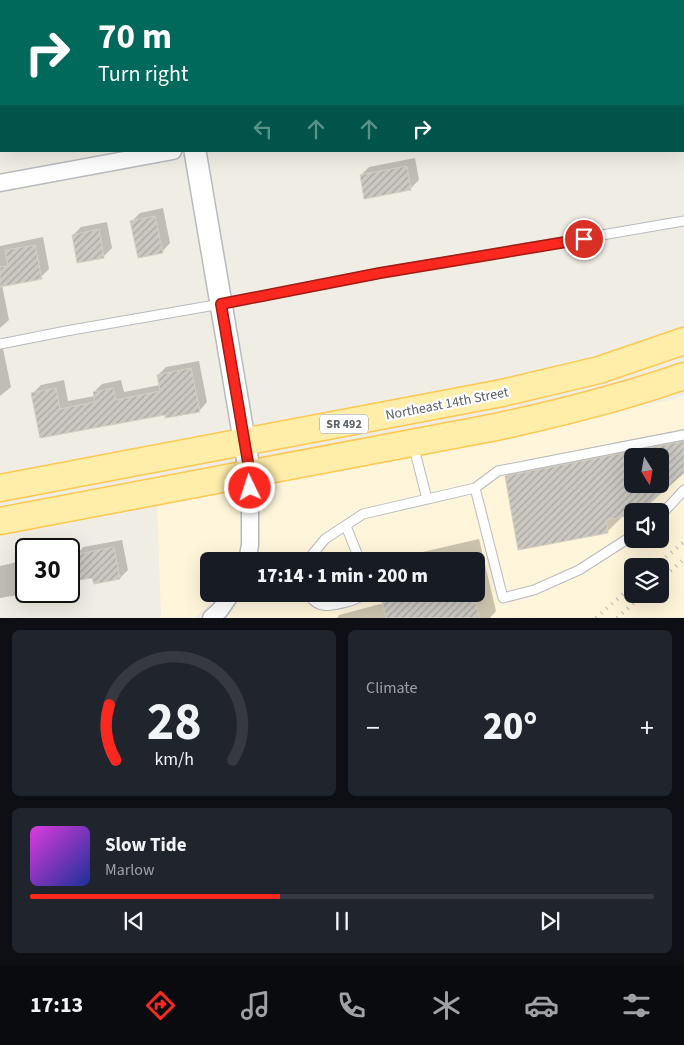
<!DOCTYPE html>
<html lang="en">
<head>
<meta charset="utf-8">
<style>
	:root { --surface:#171b24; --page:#20242c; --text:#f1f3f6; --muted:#9ea1a6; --line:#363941; --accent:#fb281f }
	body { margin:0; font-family:"Source Sans 3",sans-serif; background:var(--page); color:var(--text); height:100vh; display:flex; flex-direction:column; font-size:19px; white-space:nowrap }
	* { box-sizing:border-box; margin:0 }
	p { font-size:16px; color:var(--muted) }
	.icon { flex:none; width:28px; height:28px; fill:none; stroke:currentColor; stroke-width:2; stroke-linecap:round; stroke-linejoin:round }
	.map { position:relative; height:618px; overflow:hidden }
	.panel { display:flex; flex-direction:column; gap:12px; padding:12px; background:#0d0f14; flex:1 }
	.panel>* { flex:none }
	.guide { position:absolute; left:0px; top:0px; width:685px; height:152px; box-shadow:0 5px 20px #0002; background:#00695c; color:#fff; overflow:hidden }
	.needle { width:32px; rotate:169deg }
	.buttons { position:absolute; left:624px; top:448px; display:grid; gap:10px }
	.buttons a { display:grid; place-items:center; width:45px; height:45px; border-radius:8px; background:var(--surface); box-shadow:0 5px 20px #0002; font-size:25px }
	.speed { position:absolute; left:15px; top:538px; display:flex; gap:10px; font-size:25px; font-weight:700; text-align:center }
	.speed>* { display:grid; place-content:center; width:65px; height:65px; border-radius:50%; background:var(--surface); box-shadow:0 5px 20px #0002; line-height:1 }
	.speed .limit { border:2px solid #111; border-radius:8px; background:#fff; color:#111 }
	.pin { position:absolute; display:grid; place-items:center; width:42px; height:42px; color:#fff; margin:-21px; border:2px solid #fff; border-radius:50%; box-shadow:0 1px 5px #0007 }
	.me { position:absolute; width:55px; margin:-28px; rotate:356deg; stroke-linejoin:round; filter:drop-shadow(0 0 4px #0008) }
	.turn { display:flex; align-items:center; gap:18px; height:105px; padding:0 15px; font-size:22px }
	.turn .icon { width:65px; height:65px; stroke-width:2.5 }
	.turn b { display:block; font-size:35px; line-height:42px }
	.lanes { display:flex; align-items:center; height:48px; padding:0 15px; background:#0003; justify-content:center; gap:25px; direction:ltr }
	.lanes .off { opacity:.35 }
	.big { font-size:38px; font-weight:800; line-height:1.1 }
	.panel .tile { flex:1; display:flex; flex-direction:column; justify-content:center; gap:8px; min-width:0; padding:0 18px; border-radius:8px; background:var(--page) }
	.panel .dial { align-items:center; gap:0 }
	.dial svg { height:130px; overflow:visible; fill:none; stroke:var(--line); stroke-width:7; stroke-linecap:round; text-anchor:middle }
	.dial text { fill:var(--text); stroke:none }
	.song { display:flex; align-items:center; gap:15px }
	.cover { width:60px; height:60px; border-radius:8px; background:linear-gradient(135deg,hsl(300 70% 55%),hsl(230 70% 35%)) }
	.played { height:5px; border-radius:2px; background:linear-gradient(90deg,var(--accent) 40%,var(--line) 40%) }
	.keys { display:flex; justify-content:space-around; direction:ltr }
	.heat { display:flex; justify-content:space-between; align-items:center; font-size:28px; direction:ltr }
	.panel .tiles { flex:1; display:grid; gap:12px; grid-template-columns:1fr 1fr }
	.tile:last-child { grid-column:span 2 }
	.trip { position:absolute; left:200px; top:552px; width:285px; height:50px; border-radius:8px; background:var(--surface); box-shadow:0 5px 20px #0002; font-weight:800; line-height:50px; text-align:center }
	.tab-bar { display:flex; height:80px; justify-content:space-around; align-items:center; background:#090b0e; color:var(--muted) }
	.tab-bar .icon { width:35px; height:35px }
	.tab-bar .current { color:var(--accent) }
	.tab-bar b { font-size:22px; color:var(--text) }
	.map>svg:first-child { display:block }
	.commercial { fill:#fff5da; fill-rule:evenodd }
	.shadow { fill:#0003; fill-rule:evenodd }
	.building { fill:url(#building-hatch); stroke:#d6cfc1; fill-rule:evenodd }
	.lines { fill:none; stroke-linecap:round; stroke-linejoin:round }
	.service-casing { stroke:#b7bbbf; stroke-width:11 }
	.minor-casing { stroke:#b7bbbf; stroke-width:19 }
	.tertiary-casing { stroke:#b7bbbf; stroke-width:24 }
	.primary-casing { stroke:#ffc74e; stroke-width:29 }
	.service { stroke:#fff; stroke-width:9 }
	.minor { stroke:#fff; stroke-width:16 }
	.tertiary { stroke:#fff; stroke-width:21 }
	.primary { stroke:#fea; stroke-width:26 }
	.rail { stroke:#b6b7b7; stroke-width:4; stroke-dasharray:1 6; stroke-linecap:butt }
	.route-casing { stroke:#a31a14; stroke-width:12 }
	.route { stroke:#fb281f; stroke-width:9 }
	.labels { text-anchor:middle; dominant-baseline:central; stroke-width:4.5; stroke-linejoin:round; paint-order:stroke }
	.shield { fill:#fff; stroke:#8d9094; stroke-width:1 }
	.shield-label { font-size:12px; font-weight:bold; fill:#5c6166 }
	.street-label { font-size:14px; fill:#5c6166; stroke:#fff }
</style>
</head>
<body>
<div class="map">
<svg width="684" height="618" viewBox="0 0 684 618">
	<defs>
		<pattern id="building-hatch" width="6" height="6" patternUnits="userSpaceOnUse" patternTransform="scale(1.25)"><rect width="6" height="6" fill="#cbc8c1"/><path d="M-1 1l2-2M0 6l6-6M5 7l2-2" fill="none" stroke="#a8a6a1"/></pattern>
	</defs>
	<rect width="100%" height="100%" fill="#f0ede4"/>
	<!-- commercial -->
	<path class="commercial" d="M684,395V617L227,618L243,594H476V561H257L260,545V484L675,399ZM632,456H660V484H632ZM632,511H660V539H632ZM632,566H660V594H632Z
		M240,487L241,543L237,561H209V594H218L213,602L195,617H161L157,503Z"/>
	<!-- shadow -->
	<path class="shadow" d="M0,79H1L0,125Z
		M415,158L419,180L411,188L365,197L361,175L369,167Z
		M163,208L170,243L162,252L132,221L140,213Z
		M107,222L112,248L104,256L78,261L73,235L81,227Z
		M43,237L49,269L41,277L2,285L9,320L0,328V246Z
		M0,349H3L11,387L0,396Z
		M199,361L207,402L199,411L166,413L41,437L33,393L41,385L64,380L68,401L95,396L94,392L102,384L121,380L124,392L160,385L158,375L166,367Z
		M684,429V471L639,511H632V514L623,516L607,532L506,476L522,461ZM632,456H660V484H632Z
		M479,539L496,611L490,618H337L339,615L384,603L382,594H476V561H390L392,559Z
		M122,540L128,570L120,578L93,576L69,581V552L81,550L83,547Z
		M26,560V591H60L58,593L19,600L18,595L0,598V566Z"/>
	<!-- building -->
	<path class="building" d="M407,166L411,190L364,199L360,175Z
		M155,216L163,253L138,258L130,221Z
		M99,229L104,258L77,263L72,235Z
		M35,245L42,279L0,287V267L8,266L5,250Z
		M191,368L200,412L165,418V415L40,438L31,393L56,388L60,409L95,402L93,392L113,388L116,400L160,391L157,375Z
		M684,441V473L641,511H632V515L606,520L608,533L518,550L505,476ZM632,456H660V484H632Z
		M114,547L120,579L94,584L92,578L79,580L74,555Z
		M380,594H474L479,618H386Z"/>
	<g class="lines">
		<!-- service casing -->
		<g class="service-casing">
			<path id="service" d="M145,1L150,0
				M0,30H1
				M0,344L66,331L221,304L380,273L684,221
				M413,444L427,499
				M475,488L498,471L684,435
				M660,516L684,490
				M346,526L360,561
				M302,561L311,556L325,539L363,514L475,488L503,598L534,590L579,570L632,536
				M309,594C317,610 332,606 347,602C354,600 359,598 365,594"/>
		</g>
		<!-- minor casing -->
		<g class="minor-casing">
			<path id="minor" d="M668,0V1
				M684,88V89
				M0,183L173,151
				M247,561L250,545V474
				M211,618L220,610L231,594"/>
		</g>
		<!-- tertiary casing -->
		<g class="tertiary-casing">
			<path id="tertiary" d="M166,0L167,1
				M195,151L250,474"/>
		</g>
		<!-- primary casing -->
		<g class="primary-casing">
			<path id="primary" d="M0,488L502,393L599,370L684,341
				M0,521L496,427C561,413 621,398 684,376"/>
		</g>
		<!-- service -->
		<use href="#service" class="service"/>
		<!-- minor -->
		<use href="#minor" class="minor"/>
		<!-- tertiary -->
		<use href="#tertiary" class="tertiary"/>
		<!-- primary -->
		<use href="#primary" class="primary"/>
		<!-- rail -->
		<path class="rail" d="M655,566L684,542
			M660,580L684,559
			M596,618L632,586
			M617,618L644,594"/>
	</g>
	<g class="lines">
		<!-- route casing -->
		<g class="route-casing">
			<path id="route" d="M250,488V474L221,304L380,273L584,239"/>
		</g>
		<!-- route -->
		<use href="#route" class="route"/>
	</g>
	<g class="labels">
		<!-- shield labels -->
		<rect class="shield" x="320" y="414.5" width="48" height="19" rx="4"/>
		<g class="shield-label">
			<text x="344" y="424">SR 492</text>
		</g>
		<!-- street labels -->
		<g class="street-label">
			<text transform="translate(447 404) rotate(-11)">Northeast 14th Street</text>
		</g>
	</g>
</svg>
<div class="buttons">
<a><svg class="needle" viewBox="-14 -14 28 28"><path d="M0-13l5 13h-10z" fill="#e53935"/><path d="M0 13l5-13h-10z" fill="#9ea1a6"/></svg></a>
<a><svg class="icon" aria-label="sound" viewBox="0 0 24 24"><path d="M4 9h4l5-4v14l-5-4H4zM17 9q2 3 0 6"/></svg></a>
<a><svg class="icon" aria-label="layers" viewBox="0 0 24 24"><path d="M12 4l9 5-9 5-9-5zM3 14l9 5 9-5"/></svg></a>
</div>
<div class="speed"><div class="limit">30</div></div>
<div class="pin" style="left:584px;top:239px;background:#d93025"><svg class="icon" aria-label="arrive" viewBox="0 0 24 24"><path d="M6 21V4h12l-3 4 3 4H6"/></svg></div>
<svg class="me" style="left:250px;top:488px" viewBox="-20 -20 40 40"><circle r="17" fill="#fb281f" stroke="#fff" stroke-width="3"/><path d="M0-11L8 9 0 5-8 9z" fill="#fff"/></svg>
<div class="trip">17:14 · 1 min · 200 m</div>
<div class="guide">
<div class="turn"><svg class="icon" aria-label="right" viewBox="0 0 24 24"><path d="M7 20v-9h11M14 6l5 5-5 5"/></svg><div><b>70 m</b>Turn right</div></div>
<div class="lanes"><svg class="icon off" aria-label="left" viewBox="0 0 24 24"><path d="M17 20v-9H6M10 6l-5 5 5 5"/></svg><svg class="icon off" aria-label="ahead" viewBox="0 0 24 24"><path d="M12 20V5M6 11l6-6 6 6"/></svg><svg class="icon off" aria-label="ahead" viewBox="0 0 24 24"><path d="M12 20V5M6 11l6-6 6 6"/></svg><svg class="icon" aria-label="right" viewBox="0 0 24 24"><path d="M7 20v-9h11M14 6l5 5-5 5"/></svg></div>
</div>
</div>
<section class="panel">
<div class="tiles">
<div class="tile dial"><svg viewBox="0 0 100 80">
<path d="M14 69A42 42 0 1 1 86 69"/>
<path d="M14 69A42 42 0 0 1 10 35" stroke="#fb281f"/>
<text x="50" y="56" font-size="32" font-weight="700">28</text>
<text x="50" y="72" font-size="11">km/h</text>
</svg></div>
<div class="tile"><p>Climate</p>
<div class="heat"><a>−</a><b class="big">20°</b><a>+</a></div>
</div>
<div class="tile">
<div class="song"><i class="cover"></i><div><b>Slow Tide</b><p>Marlow</p></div></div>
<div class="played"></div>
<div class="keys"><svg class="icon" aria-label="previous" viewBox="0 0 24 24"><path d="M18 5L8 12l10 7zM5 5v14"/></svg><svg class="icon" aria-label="pause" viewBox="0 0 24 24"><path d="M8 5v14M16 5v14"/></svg><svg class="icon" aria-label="next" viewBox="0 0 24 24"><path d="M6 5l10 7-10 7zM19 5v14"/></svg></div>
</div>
</div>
</section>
<nav class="tab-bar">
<b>17:13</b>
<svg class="icon current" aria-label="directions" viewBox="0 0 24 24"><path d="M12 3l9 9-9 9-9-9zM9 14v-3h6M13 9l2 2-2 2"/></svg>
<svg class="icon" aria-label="music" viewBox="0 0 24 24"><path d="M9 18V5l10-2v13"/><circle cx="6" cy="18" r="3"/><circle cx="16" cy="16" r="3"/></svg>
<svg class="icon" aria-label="phone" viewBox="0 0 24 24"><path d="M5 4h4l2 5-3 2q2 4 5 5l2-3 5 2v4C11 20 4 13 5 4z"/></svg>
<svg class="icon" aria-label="climate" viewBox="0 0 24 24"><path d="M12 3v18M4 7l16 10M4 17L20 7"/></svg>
<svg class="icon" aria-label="car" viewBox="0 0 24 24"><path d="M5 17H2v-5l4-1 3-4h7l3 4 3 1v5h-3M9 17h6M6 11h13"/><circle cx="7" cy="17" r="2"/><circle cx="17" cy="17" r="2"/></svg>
<svg class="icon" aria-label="filters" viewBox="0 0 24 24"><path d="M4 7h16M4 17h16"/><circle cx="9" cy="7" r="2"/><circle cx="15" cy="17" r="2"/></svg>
</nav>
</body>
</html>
